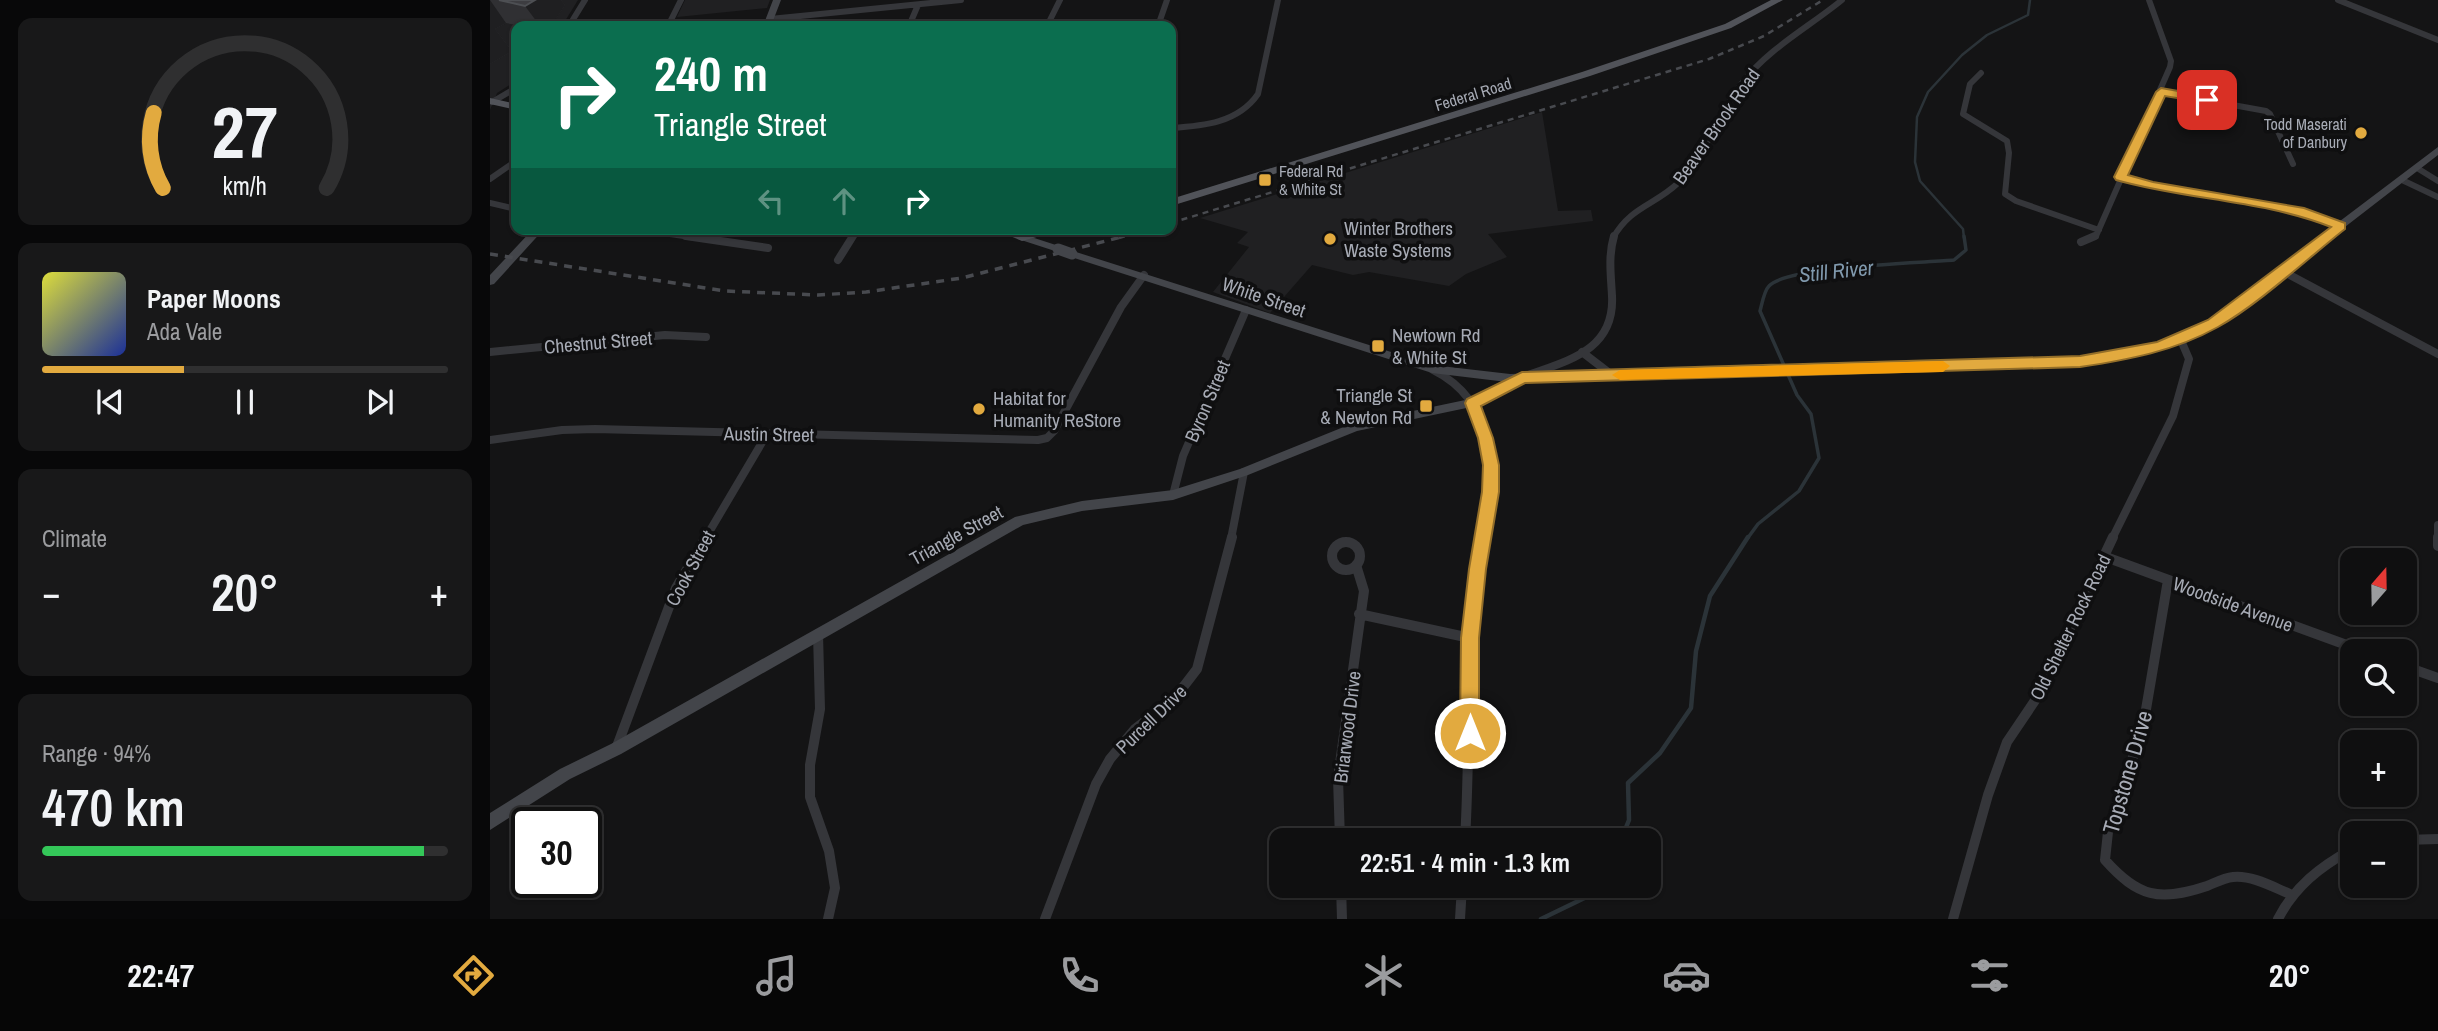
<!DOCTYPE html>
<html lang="en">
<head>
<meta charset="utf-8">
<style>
	:root { --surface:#0f0f10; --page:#181819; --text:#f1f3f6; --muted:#9b9c9f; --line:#2f2f30; --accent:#e2aa3f }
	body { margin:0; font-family:"Archivo Narrow",sans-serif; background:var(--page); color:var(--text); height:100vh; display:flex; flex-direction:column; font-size:26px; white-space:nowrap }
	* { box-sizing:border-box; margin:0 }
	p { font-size:23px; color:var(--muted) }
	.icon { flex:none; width:38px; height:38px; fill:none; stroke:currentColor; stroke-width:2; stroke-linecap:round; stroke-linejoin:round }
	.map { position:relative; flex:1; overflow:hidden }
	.panel { display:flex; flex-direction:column; gap:18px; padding:18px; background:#080809; width:490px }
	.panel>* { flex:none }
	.hud { position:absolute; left:21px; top:21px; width:665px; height:214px; border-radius:14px; box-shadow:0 2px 5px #0004,0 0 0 2px var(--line); background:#0b6e4f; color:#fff; overflow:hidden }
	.needle { width:46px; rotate:20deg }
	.tools { position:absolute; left:1850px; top:548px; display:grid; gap:14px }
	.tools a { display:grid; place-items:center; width:77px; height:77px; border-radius:14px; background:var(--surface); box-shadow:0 2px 5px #0004,0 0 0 2px var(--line); font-size:35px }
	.speed { position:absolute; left:21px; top:807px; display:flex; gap:14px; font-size:35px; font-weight:700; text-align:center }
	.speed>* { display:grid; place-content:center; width:91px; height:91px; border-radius:50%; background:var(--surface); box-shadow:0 2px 5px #0004,0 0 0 2px var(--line); line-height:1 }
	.speed .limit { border:4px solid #111; border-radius:10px; background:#fff; color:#111 }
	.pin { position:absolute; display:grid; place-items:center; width:60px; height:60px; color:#fff; margin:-30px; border-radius:14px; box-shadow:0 4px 10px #0006 }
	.me { position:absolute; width:77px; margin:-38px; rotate:0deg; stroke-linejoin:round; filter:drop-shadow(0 0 5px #0008) }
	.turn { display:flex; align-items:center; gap:24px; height:147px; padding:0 28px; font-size:32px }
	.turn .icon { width:91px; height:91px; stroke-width:2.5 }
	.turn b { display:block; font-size:49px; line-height:60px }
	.lanes { display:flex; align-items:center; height:66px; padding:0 28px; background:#0003; justify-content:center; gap:35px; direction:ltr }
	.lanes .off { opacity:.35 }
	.big { font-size:52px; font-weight:600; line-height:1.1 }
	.panel .tile { flex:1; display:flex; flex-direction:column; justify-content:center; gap:10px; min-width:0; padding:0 24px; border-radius:14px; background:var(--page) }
	.panel .dial { align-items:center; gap:0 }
	.dial svg { height:182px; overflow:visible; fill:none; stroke:var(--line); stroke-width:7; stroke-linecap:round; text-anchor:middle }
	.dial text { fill:var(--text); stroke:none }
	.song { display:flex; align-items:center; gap:21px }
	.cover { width:84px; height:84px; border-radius:10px; background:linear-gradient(135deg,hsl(60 70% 55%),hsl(230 70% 35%)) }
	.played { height:7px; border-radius:4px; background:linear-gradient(90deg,var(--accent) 35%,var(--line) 35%) }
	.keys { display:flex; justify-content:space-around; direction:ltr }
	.heat { display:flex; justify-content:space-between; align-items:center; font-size:38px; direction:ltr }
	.charge { height:10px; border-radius:5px; background:linear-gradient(90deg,#34c759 94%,var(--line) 0) }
	.trip { position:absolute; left:779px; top:828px; width:392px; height:70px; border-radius:14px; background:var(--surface); box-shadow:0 2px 5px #0004,0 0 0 2px var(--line); font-weight:600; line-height:70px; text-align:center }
	.tabs { display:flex; height:112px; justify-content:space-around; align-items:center; background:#060606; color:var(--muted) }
	.tabs .icon { width:49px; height:49px }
	.tabs .active { color:var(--accent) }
	.tabs b { font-size:32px; color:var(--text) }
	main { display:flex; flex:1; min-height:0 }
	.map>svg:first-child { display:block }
	.built { fill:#202022 }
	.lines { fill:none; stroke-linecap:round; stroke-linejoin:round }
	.stream-far2 { stroke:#2b3338; stroke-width:2.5 }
	.stream-far1 { stroke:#2b3338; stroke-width:3.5 }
	.stream { stroke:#2b3338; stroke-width:4.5 }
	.street-far2 { stroke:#35363a; stroke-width:6 }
	.street-far1 { stroke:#35363a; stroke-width:8 }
	.street { stroke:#35363a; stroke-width:10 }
	.secondary { fill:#43454a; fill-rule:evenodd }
	.primary { fill:#515359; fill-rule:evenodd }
	.rail-far1 { stroke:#484a4f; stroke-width:2.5; stroke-dasharray:6 5; stroke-linecap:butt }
	.rail { stroke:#484a4f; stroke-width:3.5; stroke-dasharray:8 7; stroke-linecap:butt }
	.secondary-bridge { stroke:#43454a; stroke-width:11 }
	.wall { fill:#303033 }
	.shaded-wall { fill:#1f1f21 }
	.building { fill:#3d3d41; stroke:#4d4f53; stroke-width:2 }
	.route { fill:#e2aa3f; stroke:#936e29; stroke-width:2 }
	.slow { fill:#f59e0b }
	.poi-dot { fill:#e2aa3f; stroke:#0f0f10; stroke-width:2.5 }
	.labels { text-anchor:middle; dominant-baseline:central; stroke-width:7; stroke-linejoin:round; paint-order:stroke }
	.far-street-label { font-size:16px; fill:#a7abb5; stroke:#0f0f10 }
	.far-poi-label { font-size:16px; fill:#a7abb5; stroke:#0f0f10; text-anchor:end }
	.street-label { font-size:19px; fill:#a7abb5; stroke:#0f0f10 }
	.poi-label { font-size:19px; fill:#a7abb5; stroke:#0f0f10; text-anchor:start }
	.water-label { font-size:21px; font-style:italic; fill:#8099ad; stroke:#0f0f10 }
	.near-street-label { font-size:23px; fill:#a7abb5; stroke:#0f0f10 }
</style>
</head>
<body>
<main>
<section class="panel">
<div class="tile dial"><svg viewBox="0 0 100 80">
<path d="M14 69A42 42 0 1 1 86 69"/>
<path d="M14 69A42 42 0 0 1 10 36" stroke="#e2aa3f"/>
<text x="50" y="56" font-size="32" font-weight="700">27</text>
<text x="50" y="72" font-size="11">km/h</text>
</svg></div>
<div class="tile">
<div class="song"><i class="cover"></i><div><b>Paper Moons</b><p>Ada Vale</p></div></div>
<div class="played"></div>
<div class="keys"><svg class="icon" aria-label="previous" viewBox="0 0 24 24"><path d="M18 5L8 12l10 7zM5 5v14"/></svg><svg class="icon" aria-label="pause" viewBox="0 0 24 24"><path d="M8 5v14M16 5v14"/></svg><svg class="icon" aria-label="next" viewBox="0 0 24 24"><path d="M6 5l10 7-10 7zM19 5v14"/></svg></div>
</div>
<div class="tile"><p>Climate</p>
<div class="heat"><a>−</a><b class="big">20°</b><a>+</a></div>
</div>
<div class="tile"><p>Range · 94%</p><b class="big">470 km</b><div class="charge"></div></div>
</section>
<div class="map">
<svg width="1948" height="919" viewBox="0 0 1948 919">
	<rect width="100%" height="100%" fill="#141415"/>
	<!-- built -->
	<path class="built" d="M0,0H88L72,26H26V81L7,93L0,110Z
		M195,0H280L277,8L187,17Z
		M1052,112L1068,211L1101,210L1103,221L998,234L1017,257L976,274L959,286L879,272L863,275L822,265L780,313L723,292L759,247L747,243L758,232L710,218Z"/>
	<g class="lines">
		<!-- stream-far2 -->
		<path class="stream-far2" d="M1474,238L1473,229L1430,181L1425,162L1427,117L1438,92L1472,55L1497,35L1538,15L1540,0"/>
		<!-- stream-far1 -->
		<path class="stream-far1" d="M1257,539L1268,524L1309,491L1329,458L1321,414L1307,395L1270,311C1272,304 1274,291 1279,286C1297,266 1431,263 1464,260L1476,250L1474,236"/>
		<!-- stream -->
		<path class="stream" d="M1131,840L1139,820L1138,783L1170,753L1201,708L1206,651L1220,596L1258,537
			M1051,919L1111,890L1113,886"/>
		<!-- street-far2 -->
		<path class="street-far2" d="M1848,0L1948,40
			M280,19L471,0
			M79,26L95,0
			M178,26L191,0
			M419,26L428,5
			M557,26L570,0
			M668,26L677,0
			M1491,73L1480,84L1473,114L1517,141L1519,153L1515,194L1526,201L1609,230
			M1671,92L1776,111L1780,114L1803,164
			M2,102L26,88
			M681,128C713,126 748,123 768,94L788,0
			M1927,168L1948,181
			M1631,177C1703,198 1780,199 1851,226
			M0,179L26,161
			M1912,180L1948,197
			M0,203L26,209
			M145,229L208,238
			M361,238L367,229
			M1123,238C1140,207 1165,205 1188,183C1216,155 1228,114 1252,83C1279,48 1319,27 1352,0
			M1601,238L1606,236L1680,67L1681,61L1659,0"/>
		<!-- street-far1 -->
		<path class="street-far1" d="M196,236L278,248
			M1591,242L1605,236
			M348,260L363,236
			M1794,272L1948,354
			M0,352L175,335L216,337
			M1092,352L1122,375
			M943,370C1010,403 1004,476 993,539
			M1033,377C1075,361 1125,352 1122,296C1121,276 1118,256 1124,236
			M0,440L72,430L105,429L548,440L557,438L564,431L631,307L654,275
			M683,495L693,456L756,310
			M1948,525V539
			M215,539L277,434
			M741,539L754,472
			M1622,539L1683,416L1699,359L1690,338"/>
		<!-- street -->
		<path class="street" d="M1948,537V546
			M842 556a14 14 0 1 1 28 0a14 14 0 1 1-28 0Z
			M1613,556L1873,651
			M1678,580L1653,727L1618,832L1615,860C1648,897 1669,902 1717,886C1725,883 1733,878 1743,877C1762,875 1783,887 1800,894
			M869,614L980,638
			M328,634L330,709L320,765V797L339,851L345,888L338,919
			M1914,666L1948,678
			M126,749L186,588L216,537
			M850,840L848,778L874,591L866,565
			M975,840C981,739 975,637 993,537
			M1914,840L1948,839
			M851,886L852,919
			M555,919L606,784L620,759L645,729L684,699L707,669L742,537
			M970,919L972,886
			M1463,919L1498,795L1517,742L1548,696L1623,537
			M1788,919C1805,886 1830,867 1862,849"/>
		<!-- secondary -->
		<path class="secondary" d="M283,0H291L281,26H273Z
			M1948,147V155L1727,326L1671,350L1590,365L1035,382L1011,396L986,406L867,431L758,475L683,500L592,511L533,525L131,754L80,779L0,830V813L70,769L121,744L525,517L592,501L683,490L750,469L861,424L980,399L1003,390L1017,382L942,373L578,256V252H586L942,365L1020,374L1590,357L1669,342L1719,320Z
			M43,229H54L4,284L0,285V275Z
			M532,234L572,247L573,249L568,252L528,239V235Z"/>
		<!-- primary -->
		<path class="primary" d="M1281,0H1293L1241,28L1100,76L681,206V199L1092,72L1235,24Z
			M0,98L26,104V110L0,104Z
			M503,229H521L532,233L546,229H567L565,232L532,241Z"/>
		<!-- rail-far1 -->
		<path class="rail-far1" d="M681,223L1219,59L1274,36L1333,0
			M629,238L660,229"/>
		<!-- rail -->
		<path class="rail" d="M0,254L235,291L328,295L376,292L472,278L635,236"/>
		<!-- secondary-bridge -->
		<path class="secondary-bridge" d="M568,249L582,254"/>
	</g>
	<!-- wall -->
	<path class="wall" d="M0,0H71L75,5L61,26H32L16,23L5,29L22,51L0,64Z"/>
	<!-- shaded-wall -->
	<path class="shaded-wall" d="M0,0L16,23L5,29L22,51L0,64Z
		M45,0H71L75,5L62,25L50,26L35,6Z"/>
	<!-- building -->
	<path class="building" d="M9,0H45L35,6Z"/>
	<!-- route -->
	<path class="route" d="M1671,88L1717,96L1723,100L1717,103L1675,96L1638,175L1663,182L1814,208L1855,223V229C1817,259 1769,304 1728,327C1685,351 1638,360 1590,367L1035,383L991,406L1003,438L1009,465V492L996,569L989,638V733L986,740L980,742L973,740L970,733L971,638L979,569L992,492L993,465L988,438L975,403L977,399L1032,372L1590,356L1667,342L1718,320L1841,227C1773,200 1696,200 1626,180L1624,177L1666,92Z"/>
	<!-- slow -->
	<path class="slow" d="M1453,361L1460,366L1453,372L1130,380L1122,375L1130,370Z"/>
	<!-- markers -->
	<g class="poi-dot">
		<circle cx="1871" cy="133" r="7"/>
		<rect x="768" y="173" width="14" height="14" rx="3.5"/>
		<circle cx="840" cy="239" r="7"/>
		<rect x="881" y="339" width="14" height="14" rx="3.5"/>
		<rect x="929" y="399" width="14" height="14" rx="3.5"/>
		<circle cx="489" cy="409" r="7"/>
	</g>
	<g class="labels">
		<!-- far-street labels -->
		<g class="far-street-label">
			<text transform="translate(983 94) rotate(-17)">Federal Road</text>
		</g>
		<!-- far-poi labels -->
		<g class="far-poi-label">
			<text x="1857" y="124">Todd Maserati<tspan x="1857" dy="18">of Danbury</tspan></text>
			<text x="789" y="171" text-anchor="start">Federal Rd<tspan x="789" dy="18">&amp; White St</tspan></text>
		</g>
		<!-- street labels -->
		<g class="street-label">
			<text transform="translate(1226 126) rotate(-55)">Beaver Brook Road</text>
			<text transform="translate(774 297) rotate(19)">White Street</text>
			<text transform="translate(108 342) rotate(-5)">Chestnut Street</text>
			<text transform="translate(717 401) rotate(-67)">Byron Street</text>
			<text transform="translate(279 434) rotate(1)">Austin Street</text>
			<text transform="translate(466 535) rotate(-29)">Triangle Street</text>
			<text transform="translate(200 568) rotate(-62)">Cook Street</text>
			<text transform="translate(1743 604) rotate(20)">Woodside Avenue</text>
			<text transform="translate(1580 627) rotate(-64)">Old Shelter Rock Road</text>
			<text transform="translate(661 719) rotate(-44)">Purcell Drive</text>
			<text transform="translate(857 727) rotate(-83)">Briarwood Drive</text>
		</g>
		<!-- poi labels -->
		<g class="poi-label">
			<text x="854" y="228">Winter Brothers<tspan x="854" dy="22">Waste Systems</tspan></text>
			<text x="902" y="335">Newtown Rd<tspan x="902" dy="22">&amp; White St</tspan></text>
			<text x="922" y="395" text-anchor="end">Triangle St<tspan x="922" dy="22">&amp; Newton Rd</tspan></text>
			<text x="503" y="398">Habitat for<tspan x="503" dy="22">Humanity ReStore</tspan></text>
		</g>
		<!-- water labels -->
		<g class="water-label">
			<text transform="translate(1346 271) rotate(-6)">Still River</text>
		</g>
		<!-- near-street labels -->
		<g class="near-street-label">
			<text transform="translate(1637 772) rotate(-74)">Topstone Drive</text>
		</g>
	</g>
</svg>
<div class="tools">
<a><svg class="needle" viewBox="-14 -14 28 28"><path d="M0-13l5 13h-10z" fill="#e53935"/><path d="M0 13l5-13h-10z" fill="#9b9c9f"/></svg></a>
<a><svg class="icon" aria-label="search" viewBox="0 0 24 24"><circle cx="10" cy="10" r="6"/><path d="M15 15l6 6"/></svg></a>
<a>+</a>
<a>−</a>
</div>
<div class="speed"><div class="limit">30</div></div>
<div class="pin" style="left:1717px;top:100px;background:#d93025"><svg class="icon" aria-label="arrive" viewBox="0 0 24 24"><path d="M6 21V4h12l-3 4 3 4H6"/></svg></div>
<svg class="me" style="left:980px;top:733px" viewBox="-20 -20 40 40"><circle r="17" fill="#e2aa3f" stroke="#fff" stroke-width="3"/><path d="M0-11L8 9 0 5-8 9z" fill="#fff"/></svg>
<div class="trip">22:51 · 4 min · 1.3 km</div>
<div class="hud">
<div class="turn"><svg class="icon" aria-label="right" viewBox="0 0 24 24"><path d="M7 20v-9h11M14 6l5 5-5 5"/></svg><div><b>240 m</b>Triangle Street</div></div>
<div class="lanes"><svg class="icon off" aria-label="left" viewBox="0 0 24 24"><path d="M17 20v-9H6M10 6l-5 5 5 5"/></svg><svg class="icon off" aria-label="ahead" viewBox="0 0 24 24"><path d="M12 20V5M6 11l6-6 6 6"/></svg><svg class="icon" aria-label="right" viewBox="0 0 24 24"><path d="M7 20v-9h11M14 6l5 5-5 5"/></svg></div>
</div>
</div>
</main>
<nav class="tabs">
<b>22:47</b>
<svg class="icon active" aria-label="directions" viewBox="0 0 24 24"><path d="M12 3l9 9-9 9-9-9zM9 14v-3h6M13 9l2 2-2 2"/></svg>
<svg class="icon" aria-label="music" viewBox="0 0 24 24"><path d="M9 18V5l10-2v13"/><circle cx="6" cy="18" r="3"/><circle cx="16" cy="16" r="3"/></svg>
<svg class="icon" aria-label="phone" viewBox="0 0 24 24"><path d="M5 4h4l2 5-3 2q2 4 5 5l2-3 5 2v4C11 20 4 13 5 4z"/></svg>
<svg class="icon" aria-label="climate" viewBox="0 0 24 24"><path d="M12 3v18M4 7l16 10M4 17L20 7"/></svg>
<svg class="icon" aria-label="car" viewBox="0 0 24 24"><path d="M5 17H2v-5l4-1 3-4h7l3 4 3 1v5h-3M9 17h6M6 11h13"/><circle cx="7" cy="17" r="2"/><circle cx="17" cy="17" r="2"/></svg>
<svg class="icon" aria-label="filters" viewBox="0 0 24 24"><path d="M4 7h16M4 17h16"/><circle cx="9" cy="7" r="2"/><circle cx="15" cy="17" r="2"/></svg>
<b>20°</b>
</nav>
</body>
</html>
